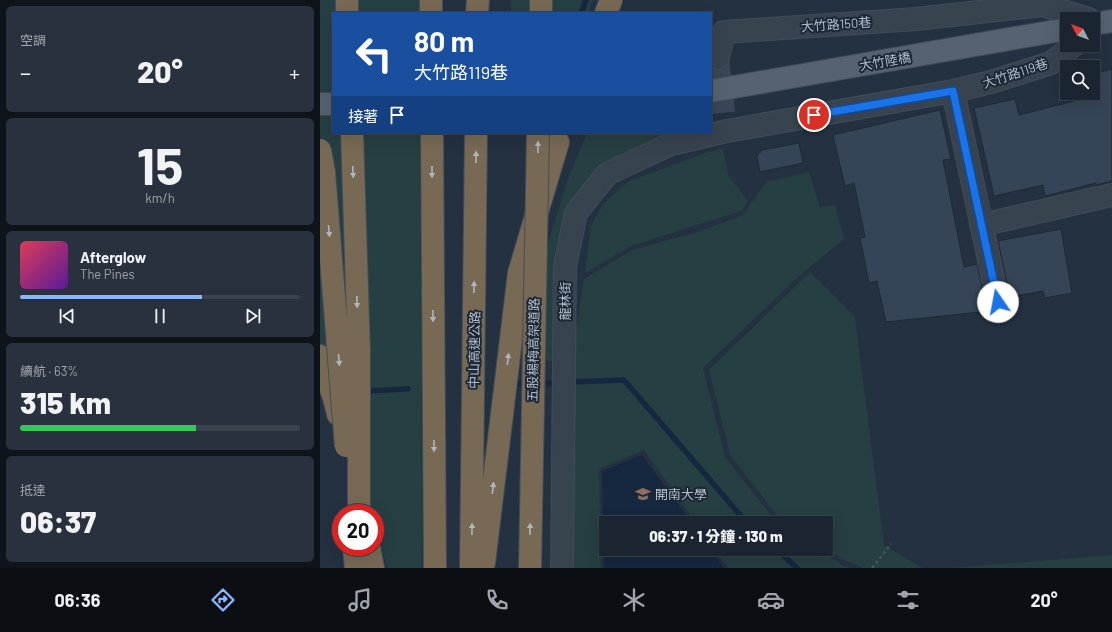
<!DOCTYPE html>
<html lang="zh-TW">
<head>
<meta charset="utf-8">
<style>
	:root { --surface:#1b2531; --page:#28313d; --text:#f1f3f6; --muted:#a0a5ab; --line:#39424d; --accent:#87b8fd }
	body { margin:0; font-family:Barlow,"Noto Sans TC",sans-serif; background:var(--page); color:var(--text); height:100vh; display:flex; flex-direction:column; font-size:15px; white-space:nowrap }
	* { box-sizing:border-box; margin:0 }
	p { font-size:13px; color:var(--muted) }
	.icon { flex:none; width:22px; height:22px; fill:none; stroke:currentColor; stroke-width:2; stroke-linecap:round; stroke-linejoin:round }
	.map { position:relative; flex:1; overflow:hidden }
	.details { display:flex; flex-direction:column; gap:6px; padding:6px; background:#0f141b; width:320px }
	.details>* { flex:none }
	.guide { position:absolute; left:12px; top:12px; width:380px; height:122px; border-radius:0px; box-shadow:0 4px 16px #0002,0 0 0 1px var(--line); background:#1a4fa0; color:#fff; overflow:hidden }
	.needle { width:26px; rotate:311deg }
	.controls { position:absolute; left:740px; top:12px; display:grid; gap:8px }
	.controls a { display:grid; place-items:center; width:40px; height:40px; border-radius:0px; background:var(--surface); box-shadow:0 4px 16px #0002,0 0 0 1px var(--line); font-size:20px }
	.speed { position:absolute; left:12px; top:504px; display:flex; gap:8px; font-size:20px; font-weight:700; text-align:center }
	.speed>* { display:grid; place-content:center; width:52px; height:52px; border-radius:50%; background:var(--surface); box-shadow:0 4px 16px #0002,0 0 0 1px var(--line); line-height:1 }
	.speed .limit { border:6px solid #d22; background:#fff; color:#111 }
	.pin { position:absolute; display:grid; place-items:center; width:34px; height:34px; color:#fff; margin:-17px; border:2px solid #fff; border-radius:50%; box-shadow:0 1px 4px #0007 }
	.me { position:absolute; width:44px; margin:-22px; rotate:348deg; stroke-linejoin:round; filter:drop-shadow(0 0 3px #0008) }
	.turn { display:flex; align-items:center; gap:14px; height:84px; padding:0 16px; font-size:18px }
	.turn .icon { width:52px; height:52px; stroke-width:2.5 }
	.turn b { display:block; font-size:28px; line-height:34px }
	.then { display:flex; align-items:center; height:38px; padding:0 16px; background:#0003; gap:8px; font-size:15px }
	.big { font-size:30px; font-weight:800; line-height:1.1 }
	.details .widget { flex:1; display:flex; flex-direction:column; justify-content:center; gap:6px; min-width:0; padding:0 14px; border-radius:6px; background:var(--page) }
	.details .dial { align-items:center; gap:0 }
	.dial b { font-size:52px; line-height:1 }
	.song { display:flex; align-items:center; gap:12px }
	.cover { width:48px; height:48px; border-radius:6px; background:linear-gradient(135deg,hsl(350 70% 55%),hsl(270 70% 35%)) }
	.played { height:4px; border-radius:2px; background:linear-gradient(90deg,var(--accent) 65%,var(--line) 65%) }
	.keys { display:flex; justify-content:space-around; direction:ltr }
	.heat { display:flex; justify-content:space-between; align-items:center; font-size:22px; direction:ltr }
	.charge { height:6px; border-radius:3px; background:linear-gradient(90deg,#34c759 63%,var(--line) 0) }
	.trip { position:absolute; left:279px; top:516px; width:234px; height:40px; border-radius:0px; background:var(--surface); box-shadow:0 4px 16px #0002,0 0 0 1px var(--line); font-weight:800; line-height:40px; text-align:center }
	.menu { display:flex; height:64px; justify-content:space-around; align-items:center; background:#0b0f14; color:var(--muted) }
	.menu .icon { width:28px; height:28px }
	.menu .current { color:var(--accent) }
	.menu b { font-size:18px; color:var(--text) }
	main { display:flex; flex:1; min-height:0 }
	.map>svg:first-child { display:block }
	.green { fill:#263f42 }
	.water { fill:#16283f }
	.lines { fill:none; stroke-linecap:round; stroke-linejoin:round }
	.stream { stroke:#16283f; stroke-width:5.5 }
	.building { fill:#354557; stroke:#1f2a37 }
	.minor-tunnel { stroke:#3a4656; stroke-width:22; stroke-dasharray:22 11; stroke-linecap:butt }
	.minor-casing { stroke:#414c59; stroke-width:24 }
	.major-casing { stroke:#414c59; stroke-width:24 }
	.highway-casing { stroke:#434e5b; stroke-width:24 }
	.path { stroke:#3f5859; stroke-width:2.5; stroke-dasharray:3 3; stroke-linecap:butt }
	.minor { stroke:#384350; stroke-width:22 }
	.major { stroke:#566270; stroke-width:22 }
	.highway { stroke:#776954; stroke-width:22 }
	.highway-bridge-casing { stroke:#434e5b; stroke-width:24; stroke-linecap:butt }
	.highway-bridge { stroke:#776954; stroke-width:22 }
	.oneway { fill:#aeb6bf }
	.route-casing { stroke:#114b97; stroke-width:10 }
	.route { stroke:#1a73e8; stroke-width:7 }
	.labels { text-anchor:middle; dominant-baseline:central; stroke-width:4; stroke-linejoin:round; paint-order:stroke }
	.street-label { font-size:13px; fill:#b4becb; stroke:#1d2836 }
	.poi-label { font-size:13px; fill:#b4becb; stroke:#1d2836; text-anchor:start }
</style>
</head>
<body>
<main>
<section class="details">
<div class="widget"><p>空調</p>
<div class="heat"><a>−</a><b class="big">20°</b><a>+</a></div>
</div>
<div class="widget dial"><b>15</b><p>km/h</p></div>
<div class="widget">
<div class="song"><i class="cover"></i><div><b>Afterglow</b><p>The Pines</p></div></div>
<div class="played"></div>
<div class="keys"><svg class="icon" aria-label="previous" viewBox="0 0 24 24"><path d="M18 5L8 12l10 7zM5 5v14"/></svg><svg class="icon" aria-label="pause" viewBox="0 0 24 24"><path d="M8 5v14M16 5v14"/></svg><svg class="icon" aria-label="next" viewBox="0 0 24 24"><path d="M6 5l10 7-10 7zM19 5v14"/></svg></div>
</div>
<div class="widget"><p>續航 · 63%</p><b class="big">315 km</b><div class="charge"></div></div>
<div class="widget"><p>抵達</p><b class="big">06:37</b></div>
</section>
<div class="map">
<svg width="792" height="568" viewBox="0 0 792 568">
	<rect width="100%" height="100%" fill="#243141"/>
	<!-- green -->
	<path class="green" d="M0,0H99L100,13H13V133H100L102,568H67L55,522V513H52L0,369Z
		M191,0H273L268,13H191Z
		M267,133H391L400,140L346,157L302,174L274,201L262,225L242,363L207,357L223,258L249,176Z
		M403,148L408,175L428,201L421,211L311,246L265,273L271,226L283,204L309,181L385,153Z
		M489,172L500,207L515,205L524,239L478,277L383,368L405,457L457,523H376L324,450L279,469L281,568H230L233,401L251,362L264,279L312,250L378,232L423,215L446,182Z
		M490,272L535,317L564,545L602,568H543L526,561L505,549H506V523H463L410,455L389,370Z
		M394,549H496L522,565L531,568H408Z
		M792,555V568H629Z"/>
	<!-- water -->
	<path class="water" d="M322,455L372,523H286V549H390L404,568H284L282,471Z"/>
	<g class="lines">
		<!-- stream -->
		<path class="stream" d="M261,13L266,0
			M249,382L304,380L427,523
			M198,384H208
			M217,384L240,383
			M44,391L88,389
			M456,549L477,568"/>
	</g>
	<!-- building -->
	<path class="building" d="M792,69V181L776,185V183L725,196L723,185L674,196L654,108L695,99L699,115L758,100L756,93H773V74Z
		M620,110L631,159L623,160L644,267L657,264L666,305L670,311L566,322L557,281L549,283L540,238L545,237L534,183L525,186L513,135Z
		M479,143L483,163L440,172L437,156L442,150Z
		M741,229L752,293L725,298L723,291L690,297L678,241Z"/>
	<g class="lines">
		<!-- minor-tunnel -->
		<path class="minor-tunnel" d="M398,58L405,120"/>
		<!-- minor casing -->
		<g class="minor-casing">
			<path id="minor" d="M398,58L404,32L596,19L722,5L769,19
				M633,91L678,302
				M661,225L792,195
				M242,568L245,266L256,213L287,174L351,144L407,131L633,91L671,82L731,63L754,45"/>
		</g>
		<!-- major casing -->
		<g class="major-casing">
			<path id="major" d="M773,24L792,21
				M391,91L747,29
				M0,104H13"/>
		</g>
		<!-- highway casing -->
		<g class="highway-casing">
			<path id="highway" d="M27,0V13
				M111,0V13
				M157,13L158,0
				M221,13V0
				M286,13L291,0
				M112,133L115,568
				M0,356L14,398L18,414
				M34,547L36,568
				M49,547L53,568
				M164,563L199,273L238,142
				M151,568L156,133"/>
		</g>
		<!-- path -->
		<path class="path" d="M552,568L571,544"/>
		<!-- minor -->
		<use href="#minor" class="minor"/>
		<!-- major -->
		<use href="#major" class="major"/>
		<!-- highway -->
		<use href="#highway" class="highway"/>
		<!-- highway-bridge casing -->
		<g class="highway-bridge-casing">
			<path id="highway-bridge" d="M32,133L39,351V513
				M0,150L4,172L26,446
				M210,568L218,133"/>
		</g>
		<!-- highway-bridge -->
		<use href="#highway-bridge" class="highway-bridge"/>
	</g>
	<!-- one-way arrows -->
	<defs><path id="oneway-solid" d="M-6-.8H1V-3.2L6.5 0L1 3.2V.8H-6Z"/></defs>
	<g class="oneway">
		<use href="#oneway-solid" transform="translate(218 147) rotate(-89)"/>
		<use href="#oneway-solid" transform="translate(156 157) rotate(-89)"/>
		<use href="#oneway-solid" transform="translate(33 172) rotate(88)"/>
		<use href="#oneway-solid" transform="translate(112 172) rotate(90)"/>
		<use href="#oneway-solid" transform="translate(9 231) rotate(85)"/>
		<use href="#oneway-solid" transform="translate(154 287) rotate(-89)"/>
		<use href="#oneway-solid" transform="translate(37 302) rotate(88)"/>
		<use href="#oneway-solid" transform="translate(113 316) rotate(90)"/>
		<use href="#oneway-solid" transform="translate(188 359) rotate(-83)"/>
		<use href="#oneway-solid" transform="translate(19 360) rotate(85)"/>
		<use href="#oneway-solid" transform="translate(114 446) rotate(90)"/>
		<use href="#oneway-solid" transform="translate(173 488) rotate(-83)"/>
		<use href="#oneway-solid" transform="translate(152 529) rotate(-89)"/>
		<use href="#oneway-solid" transform="translate(210 529) rotate(-89)"/>
	</g>
	<g class="lines">
		<!-- route casing -->
		<g class="route-casing">
			<path id="route" d="M494,115L633,91L678,302"/>
		</g>
		<!-- route -->
		<use href="#route" class="route"/>
	</g>
	<!-- icons -->
	<defs>
		<g id="university-bare" transform="scale(1.2)"><path d="M0-5L7-2L0 1L-7-2ZM-4 1L0 2.5L4 1V4Q0 6-4 4Z" fill="#8d6e63" stroke="#1d2836" stroke-width="2.5" paint-order="stroke"/></g>
	</defs>
	<g fill-rule="evenodd">
		<use href="#university-bare" x="323" y="494"/>
	</g>
	<g class="labels">
		<!-- street labels -->
		<g class="street-label">
			<text transform="translate(516 24) rotate(-4)">大竹路150巷</text>
			<text transform="translate(565 61) rotate(-10)">大竹陸橋</text>
			<text transform="translate(695 73) rotate(-18)">大竹路119巷</text>
			<text transform="translate(245 301) rotate(-90)">龍林街</text>
			<text transform="translate(154 350) rotate(-89)">中山高速公路</text>
			<text transform="translate(213 350) rotate(-89)">五股楊梅高架道路</text>
		</g>
		<!-- poi labels -->
		<g class="poi-label">
			<text x="335" y="494">開南大學</text>
		</g>
	</g>
</svg>
<div class="controls">
<a><svg class="needle" viewBox="-14 -14 28 28"><path d="M0-13l5 13h-10z" fill="#e53935"/><path d="M0 13l5-13h-10z" fill="#a0a5ab"/></svg></a>
<a><svg class="icon" aria-label="search" viewBox="0 0 24 24"><circle cx="10" cy="10" r="6"/><path d="M15 15l6 6"/></svg></a>
</div>
<div class="speed"><div class="limit">20</div></div>
<div class="pin" style="left:494px;top:115px;background:#d93025"><svg class="icon" aria-label="arrive" viewBox="0 0 24 24"><path d="M6 21V4h12l-3 4 3 4H6"/></svg></div>
<svg class="me" style="left:678px;top:302px" viewBox="-20 -20 40 40"><circle r="19" fill="#fff"/><path d="M0-13L10 11 0 6-10 11z" fill="#1a73e8"/></svg>
<div class="trip">06:37 · 1 分鐘 · 130 m</div>
<div class="guide">
<div class="turn"><svg class="icon" aria-label="left" viewBox="0 0 24 24"><path d="M17 20v-9H6M10 6l-5 5 5 5"/></svg><div><b>80 m</b>大竹路119巷</div></div>
<div class="then">接著<svg class="icon" aria-label="arrive" viewBox="0 0 24 24"><path d="M6 21V4h12l-3 4 3 4H6"/></svg></div>
</div>
</div>
</main>
<nav class="menu">
<b>06:36</b>
<svg class="icon current" aria-label="directions" viewBox="0 0 24 24"><path d="M12 3l9 9-9 9-9-9zM9 14v-3h6M13 9l2 2-2 2"/></svg>
<svg class="icon" aria-label="music" viewBox="0 0 24 24"><path d="M9 18V5l10-2v13"/><circle cx="6" cy="18" r="3"/><circle cx="16" cy="16" r="3"/></svg>
<svg class="icon" aria-label="phone" viewBox="0 0 24 24"><path d="M5 4h4l2 5-3 2q2 4 5 5l2-3 5 2v4C11 20 4 13 5 4z"/></svg>
<svg class="icon" aria-label="climate" viewBox="0 0 24 24"><path d="M12 3v18M4 7l16 10M4 17L20 7"/></svg>
<svg class="icon" aria-label="car" viewBox="0 0 24 24"><path d="M5 17H2v-5l4-1 3-4h7l3 4 3 1v5h-3M9 17h6M6 11h13"/><circle cx="7" cy="17" r="2"/><circle cx="17" cy="17" r="2"/></svg>
<svg class="icon" aria-label="filters" viewBox="0 0 24 24"><path d="M4 7h16M4 17h16"/><circle cx="9" cy="7" r="2"/><circle cx="15" cy="17" r="2"/></svg>
<b>20°</b>
</nav>
</body>
</html>
